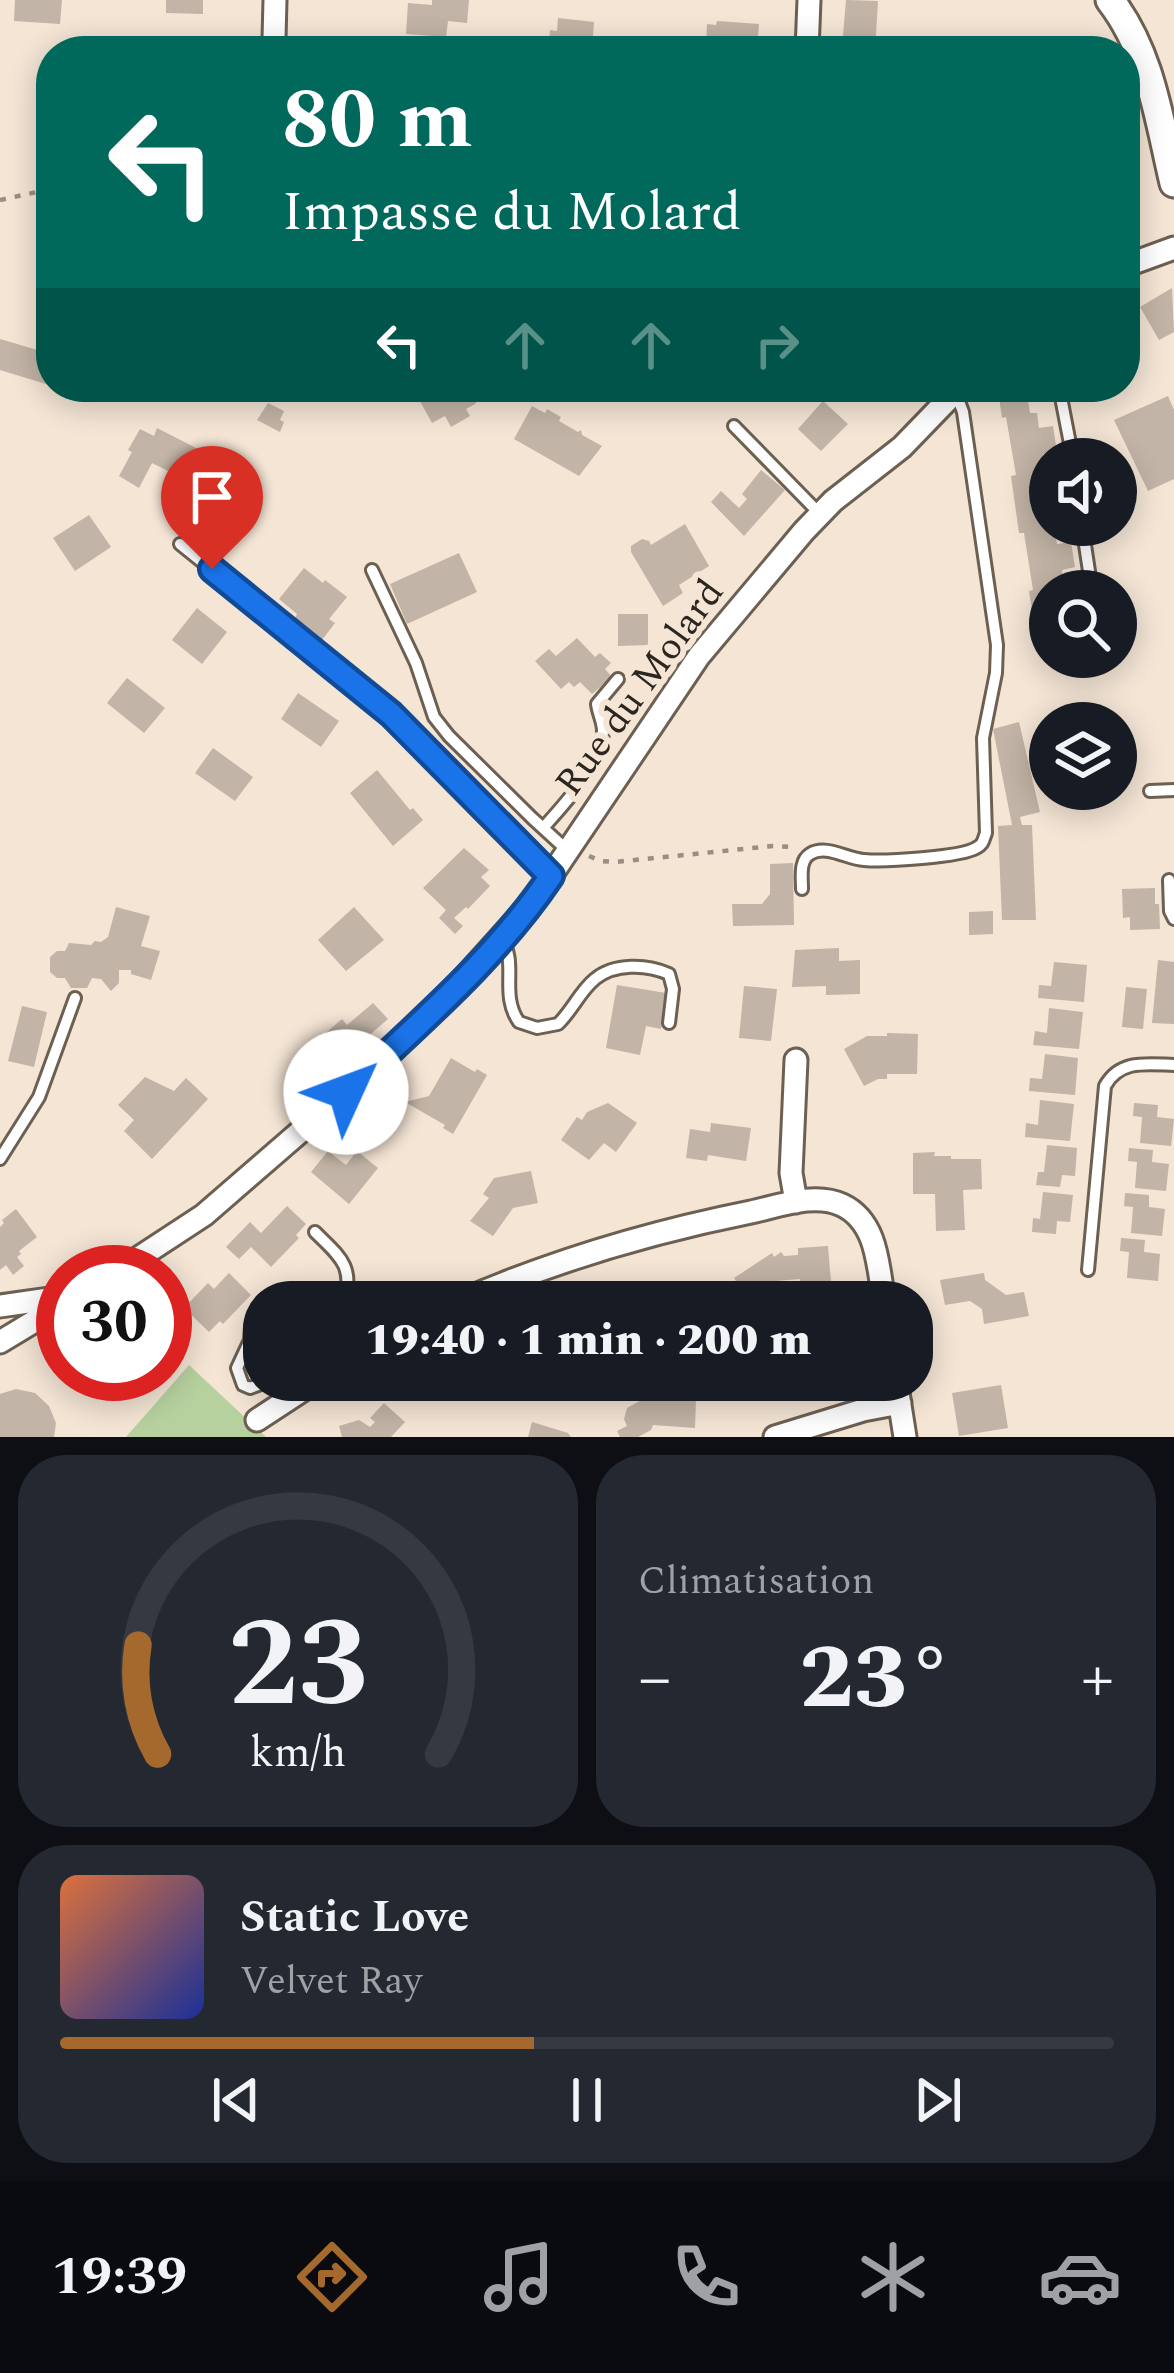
<!DOCTYPE html>
<html lang="fr">
<head>
<meta charset="utf-8">
<style>
	:root { --surface:#171b24; --page:#242831; --text:#f1f3f6; --muted:#9ea1a6; --line:#363941; --accent:#a5682d }
	body { margin:0; font-family:Spectral,serif; background:var(--page); color:var(--text); height:100vh; display:flex; flex-direction:column; font-size:45px; white-space:nowrap }
	* { box-sizing:border-box; margin:0 }
	p { font-size:39px; color:var(--muted) }
	.icon { flex:none; width:66px; height:66px; fill:none; stroke:currentColor; stroke-width:2; stroke-linecap:round; stroke-linejoin:round }
	.map { position:relative; height:1437px; overflow:hidden }
	.side { display:flex; flex-direction:column; gap:18px; padding:18px; background:#0d0f14; flex:1 }
	.side>* { flex:none }
	.guide { position:absolute; left:36px; top:36px; width:1104px; height:366px; border-radius:48px; box-shadow:0 6px 30px #0003; background:#00695c; color:#fff; overflow:hidden }
	.controls { position:absolute; left:1029px; top:438px; display:grid; gap:24px }
	.controls a { display:grid; place-items:center; width:108px; height:108px; border-radius:50%; background:var(--surface); box-shadow:0 6px 30px #0003; font-size:60px }
	.speed { position:absolute; left:36px; top:1245px; display:flex; gap:24px; font-size:60px; font-weight:700; text-align:center }
	.speed>* { display:grid; place-content:center; width:156px; height:156px; border-radius:50%; background:var(--surface); box-shadow:0 6px 30px #0003; line-height:1 }
	.speed .limit { border:18px solid #d22; background:#fff; color:#111 }
	.pin { position:absolute; display:grid; place-items:center; width:102px; height:102px; color:#fff; margin:-123px -51px; border-radius:50% 50% 50% 0; rotate:-45deg; box-shadow:0 0 12px #0007 }
	.pin .icon { rotate:45deg }
	.me { position:absolute; width:132px; margin:-66px; rotate:47deg; stroke-linejoin:round; filter:drop-shadow(0 0 9px #0008) }
	.turn { display:flex; align-items:center; gap:42px; height:252px; padding:0 48px; font-size:54px }
	.turn .icon { width:156px; height:156px; stroke-width:2.5 }
	.turn b { display:block; font-size:84px; line-height:102px }
	.lanes { display:flex; align-items:center; height:114px; padding:0 48px; background:#0003; justify-content:center; gap:60px; direction:ltr }
	.lanes .off { opacity:.35 }
	.big { font-size:90px; font-weight:800; line-height:1.1 }
	.side .widget { flex:1; display:flex; flex-direction:column; justify-content:center; gap:18px; min-width:0; padding:0 42px; border-radius:48px; background:var(--page) }
	.side .dial { align-items:center; gap:0 }
	.dial svg { height:312px; overflow:visible; fill:none; stroke:var(--line); stroke-width:7; stroke-linecap:round; text-anchor:middle }
	.dial text { fill:var(--text); stroke:none }
	.song { display:flex; align-items:center; gap:36px }
	.cover { width:144px; height:144px; border-radius:18px; background:linear-gradient(135deg,hsl(20 70% 55%),hsl(230 70% 35%)) }
	.played { height:12px; border-radius:6px; background:linear-gradient(90deg,var(--accent) 45%,var(--line) 45%) }
	.keys { display:flex; justify-content:space-around; direction:ltr }
	.heat { display:flex; justify-content:space-between; align-items:center; font-size:66px; direction:ltr }
	.side .tiles { flex:1; display:grid; gap:18px; grid-template-columns:1fr 1fr }
	.widget:last-child { grid-column:span 2 }
	.trip { position:absolute; left:243px; top:1281px; width:690px; height:120px; border-radius:48px; background:var(--surface); box-shadow:0 6px 30px #0003; font-weight:800; line-height:120px; text-align:center }
	.tab-bar { display:flex; height:192px; justify-content:space-around; align-items:center; background:#090b0e; color:var(--muted) }
	.tab-bar .icon { width:84px; height:84px }
	.tab-bar .active { color:var(--accent) }
	.tab-bar b { font-size:54px; color:var(--text) }
	.map>svg:first-child { display:block }
	.green { fill:#b6d09e }
	.building { fill:#c2b4a6 }
	.lines { fill:none; stroke-linecap:round; stroke-linejoin:round }
	.service-casing { stroke:#6c6052; stroke-width:16 }
	.minor-casing { stroke:#6c6052; stroke-width:27 }
	.tertiary-casing { stroke:#6c6052; stroke-width:33 }
	.path { stroke:#998e83; stroke-width:4.5; stroke-dasharray:6 9; stroke-linecap:butt }
	.service { stroke:#fff; stroke-width:10 }
	.minor { stroke:#fff; stroke-width:21 }
	.tertiary { stroke:#fff; stroke-width:27 }
	.route-casing { stroke:#114b97; stroke-width:30 }
	.route { stroke:#1a73e8; stroke-width:21 }
	.labels { text-anchor:middle; dominant-baseline:central; stroke-width:12; stroke-linejoin:round; paint-order:stroke }
	.street-label { font-size:39px; fill:#2b2620; stroke:#f4e5d5 }
</style>
</head>
<body>
<div class="map">
<svg width="1174" height="1437" viewBox="0 0 1174 1437">
	<rect width="100%" height="100%" fill="#f4e5d5"/>
	<!-- green -->
	<path class="green" d="M189,1365L266,1437H126Z"/>
	<!-- building -->
	<path class="building" d="M15,0H62L60,24L14,21Z
		M166,0H203V14L166,13Z
		M432,0H469L467,23L448,21L446,37L406,34L408,3L432,5Z
		M846,0L878,1L875,50L842,47Z
		M558,18L594,22L592,51L548,50L550,30L557,31Z
		M717,21L759,24L757,51H714L715,46H706L707,24L716,25Z
		M1172,288L1174,332L1159,340L1140,307Z
		M0,339L51,354L49,385L0,370Z
		M428,387H480L484,390L475,404L466,409L470,416L451,427L445,416L432,423L416,394Z
		M1026,387L1030,413H1037L1039,428L1053,426L1057,452L1043,454L1046,470L1040,471L1043,487L1050,486V512L1047,513L1049,529L1055,528L1057,544L1071,542L1075,567L1062,570L1064,585L1058,587L1059,591H1050V647L1038,649L1029,591L1033,590L1024,533H1019L1011,476L1016,475L1006,417L1002,418L998,390Z
		M1168,396L1174,410V479L1148,491L1114,420Z
		M823,401L848,424L821,451L798,429Z
		M268,403L284,411L280,420L284,422L280,432L257,420Z
		M532,406L545,413L547,409L561,417L559,421L578,432L581,430L582,435L602,446L579,476L514,439Z
		M157,428L198,449L188,468L177,462L172,473L152,463L139,488L119,476L132,452L128,450L140,429L154,436Z
		M761,470L785,490L744,536L711,502L721,491L739,508L747,499L742,494Z
		M222,493L252,510L232,546L203,528Z
		M89,515L111,547L75,571L53,538Z
		M685,524L709,566L679,585L683,593L663,606L631,552V546L642,539L649,541L651,545Z
		M459,553L477,592L407,624L390,584Z
		M304,568L323,583L325,580L347,597L329,619L335,623L322,640L295,618L297,614L279,599Z
		M197,608L227,632L202,664L172,640Z
		M618,614H648V645L618,646Z
		M577,638L595,657L600,653L611,663L605,669L612,677L592,694L580,682L574,687L569,682L561,689L535,661L549,649L556,656Z
		M127,678L165,708L144,733L107,703Z
		M298,693L339,721L321,747L281,719Z
		M1019,722L1040,812L1020,817L1022,825H1032L1036,920H1002L998,826L1012,825L993,729Z
		M213,748L253,777L235,801L195,773Z
		M377,770L410,810L413,808L423,820L393,846L350,793Z
		M464,848L489,870L481,877L490,886L468,909L466,907L454,918L463,926L455,934L439,918L446,910L423,888Z
		M793,863L794,925L733,926L732,904H762L770,894V864Z
		M1155,888V904H1159L1160,929L1130,930V917L1123,918L1122,889Z
		M116,907L150,916L141,946L160,951L151,980L131,974V970H119V983L111,991L101,979L92,978L87,988H71L65,978H57L50,972V957L57,951H65L69,943L91,945L95,941L101,942L108,937Z
		M354,907L384,940L346,971L318,940Z
		M993,911V934L969,935V912Z
		M839,948V961L860,960V994L826,995V986L792,987L795,950Z
		M1158,960L1174,962V1024L1152,1023Z
		M1054,962L1087,965L1084,1002L1038,998L1039,985L1051,986Z
		M617,985L666,993L661,1029L646,1026L640,1055L606,1048Z
		M744,986L777,989L771,1041L739,1038Z
		M1126,987L1147,989L1143,1029L1122,1027Z
		M373,1003L388,1019L351,1051L360,1061L341,1077L327,1061L335,1055L321,1037L342,1019L347,1025Z
		M22,1006L47,1012L34,1067L8,1061Z
		M1049,1008L1083,1012L1079,1049L1033,1045L1035,1031L1047,1033Z
		M887,1033L918,1034L917,1074H887V1079H878L864,1086L844,1049L867,1036H887Z
		M1045,1054L1078,1058L1075,1095L1029,1091L1030,1078L1042,1079Z
		M451,1058L475,1072L477,1069L487,1075L453,1134L443,1128L445,1125L405,1102L429,1096Z
		M145,1077L174,1091L186,1078L208,1099L152,1159L124,1131L134,1120L118,1105Z
		M1040,1100L1074,1104L1070,1141L1025,1137L1026,1123L1038,1125Z
		M608,1103L637,1123L616,1152L604,1143L589,1160L561,1140L577,1117L582,1120L587,1112Z
		M1134,1103L1158,1105L1157,1117L1174,1119L1171,1146L1140,1143L1142,1117L1133,1116Z
		M711,1123L751,1128L746,1161L708,1155L707,1161L686,1158L690,1129L710,1132Z
		M1047,1145L1077,1148L1075,1176L1062,1175L1060,1187L1036,1185L1038,1172H1044Z
		M1129,1148L1153,1150L1152,1162L1169,1164L1166,1191L1135,1188L1137,1162L1128,1161Z
		M328,1151L346,1165L357,1151L378,1168L349,1204L311,1172Z
		M935,1152L934,1156H951V1159H981L982,1189L963,1190L965,1230L936,1231L935,1194H913V1153Z
		M531,1171L538,1203L513,1208L493,1236L470,1221L489,1198L483,1194L494,1178Z
		M1043,1192L1073,1195L1070,1222L1057,1221L1056,1234L1032,1232L1033,1218L1040,1219Z
		M1125,1193L1149,1195V1207L1165,1209L1162,1236L1131,1233L1133,1207L1124,1206Z
		M287,1206L306,1224L296,1235L299,1238L271,1267L251,1247L239,1259L226,1247L250,1222L261,1233Z
		M16,1209L37,1237L19,1251L21,1254L17,1257L24,1266L13,1275L6,1265L0,1270V1227L4,1223L2,1220Z
		M1121,1238L1145,1240L1144,1252L1160,1254L1158,1281L1127,1278L1129,1252L1120,1251Z
		M828,1246L831,1282L800,1285V1279L776,1281L748,1300L734,1278L772,1253L774,1257L781,1252L784,1256L798,1255V1248Z
		M229,1273L251,1295L223,1324L220,1321L209,1332L184,1308L208,1283L214,1289Z
		M984,1273L985,1280L1006,1295L1024,1292L1029,1316L984,1324L982,1309L970,1301L945,1305L940,1280Z
		M632,1286L636,1302H578V1301Z
		M450,1380H488L490,1384L455,1401L451,1394L455,1392Z
		M1001,1385L1008,1428L959,1436L952,1393Z
		M16,1389L35,1393L49,1406L56,1423L54,1437H0V1394Z
		M660,1397V1400L696,1399L695,1428L653,1425L651,1430L638,1437H620L617,1431L627,1426L624,1419L627,1408L643,1399Z
		M384,1403L405,1422L391,1437H342L339,1426L359,1420L370,1427L375,1422L370,1418Z
		M532,1422L568,1433L571,1437H528Z"/>
	<g class="lines">
		<!-- service casing -->
		<g class="service-casing">
			<path id="service" d="M1059,387L1073,459
				M734,426L820,514
				M1082,525L1092,591
				M180,544L391,714L551,876
				M372,570L416,663L434,717L449,736L532,818L568,851
				M1150,791L1174,790
				M543,828C563,806 603,763 603,731C603,722 598,713 597,704L618,679
				M1169,880L1170,911L1174,919
				M802,889C802,877 799,861 810,854C826,844 847,859 864,860C884,862 961,857 976,848C984,844 983,840 986,833L983,738L996,673L997,645L963,412L960,404L952,396
				M501,938C519,963 499,994 519,1022L537,1028L558,1024C572,1011 580,991 595,979C614,963 647,964 669,974L673,989L669,1023
				M0,1159L39,1097L75,998
				M315,1232C339,1256 355,1266 344,1302
				M1088,1270L1105,1086C1120,1059 1147,1064 1174,1065
				M264,1312L251,1326L250,1340L237,1368L243,1385L250,1388L272,1380"/>
		</g>
		<!-- minor casing -->
		<g class="minor-casing">
			<path id="minor" d="M274,39L275,0
				M807,51L809,0
				M1125,266L1174,248
				M796,1202L791,1173L796,1060
				M117,1272L204,1215L346,1092L448,996L536,898L699,656L804,531L833,501L902,447L960,387
				M459,1302C553,1261 651,1232 751,1212C779,1206 815,1192 842,1205C878,1222 878,1267 884,1302
				M0,1306L49,1299L63,1302
				M0,1342L63,1304
				M896,1380L905,1437
				M257,1420L318,1380
				M775,1437L863,1410L900,1403"/>
		</g>
		<!-- tertiary casing -->
		<g class="tertiary-casing">
			<path id="tertiary" d="M1110,0C1151,53 1159,120 1174,183"/>
		</g>
		<!-- path -->
		<path class="path" d="M0,200L51,189
			M589,856L601,861L615,862L773,846L791,847"/>
		<!-- service -->
		<use href="#service" class="service"/>
		<!-- minor -->
		<use href="#minor" class="minor"/>
		<!-- tertiary -->
		<use href="#tertiary" class="tertiary"/>
	</g>
	<g class="lines">
		<!-- route casing -->
		<g class="route-casing">
			<path id="route" d="M212,569L391,714L551,876C496,958 418,1024 346,1092"/>
		</g>
		<!-- route -->
		<use href="#route" class="route"/>
	</g>
	<g class="labels">
		<!-- street labels -->
		<g class="street-label">
			<text transform="translate(640 688) rotate(-54)">Rue du Molard</text>
		</g>
	</g>
</svg>
<div class="controls">
<a><svg class="icon" aria-label="sound" viewBox="0 0 24 24"><path d="M4 9h4l5-4v14l-5-4H4zM17 9q2 3 0 6"/></svg></a>
<a><svg class="icon" aria-label="search" viewBox="0 0 24 24"><circle cx="10" cy="10" r="6"/><path d="M15 15l6 6"/></svg></a>
<a><svg class="icon" aria-label="layers" viewBox="0 0 24 24"><path d="M12 4l9 5-9 5-9-5zM3 14l9 5 9-5"/></svg></a>
</div>
<div class="speed"><div class="limit">30</div></div>
<div class="pin" style="left:212px;top:569px;background:#d93025"><svg class="icon" aria-label="arrive" viewBox="0 0 24 24"><path d="M6 21V4h12l-3 4 3 4H6"/></svg></div>
<svg class="me" style="left:346px;top:1092px" viewBox="-20 -20 40 40"><circle r="19" fill="#fff"/><path d="M0-13L10 11 0 6-10 11z" fill="#1a73e8"/></svg>
<div class="trip">19:40 · 1 min · 200 m</div>
<div class="guide">
<div class="turn"><svg class="icon" aria-label="left" viewBox="0 0 24 24"><path d="M17 20v-9H6M10 6l-5 5 5 5"/></svg><div><b>80 m</b>Impasse du Molard</div></div>
<div class="lanes"><svg class="icon" aria-label="left" viewBox="0 0 24 24"><path d="M17 20v-9H6M10 6l-5 5 5 5"/></svg><svg class="icon off" aria-label="ahead" viewBox="0 0 24 24"><path d="M12 20V5M6 11l6-6 6 6"/></svg><svg class="icon off" aria-label="ahead" viewBox="0 0 24 24"><path d="M12 20V5M6 11l6-6 6 6"/></svg><svg class="icon off" aria-label="right" viewBox="0 0 24 24"><path d="M7 20v-9h11M14 6l5 5-5 5"/></svg></div>
</div>
</div>
<section class="side">
<div class="tiles">
<div class="widget dial"><svg viewBox="0 0 100 80">
<path d="M14 69A42 42 0 1 1 86 69"/>
<path d="M14 69A42 42 0 0 1 9 41" stroke="#a5682d"/>
<text x="50" y="56" font-size="32" font-weight="700">23</text>
<text x="50" y="72" font-size="11">km/h</text>
</svg></div>
<div class="widget"><p>Climatisation</p>
<div class="heat"><a>−</a><b class="big">23°</b><a>+</a></div>
</div>
<div class="widget">
<div class="song"><i class="cover"></i><div><b>Static Love</b><p>Velvet Ray</p></div></div>
<div class="played"></div>
<div class="keys"><svg class="icon" aria-label="previous" viewBox="0 0 24 24"><path d="M18 5L8 12l10 7zM5 5v14"/></svg><svg class="icon" aria-label="pause" viewBox="0 0 24 24"><path d="M8 5v14M16 5v14"/></svg><svg class="icon" aria-label="next" viewBox="0 0 24 24"><path d="M6 5l10 7-10 7zM19 5v14"/></svg></div>
</div>
</div>
</section>
<nav class="tab-bar">
<b>19:39</b>
<svg class="icon active" aria-label="directions" viewBox="0 0 24 24"><path d="M12 3l9 9-9 9-9-9zM9 14v-3h6M13 9l2 2-2 2"/></svg>
<svg class="icon" aria-label="music" viewBox="0 0 24 24"><path d="M9 18V5l10-2v13"/><circle cx="6" cy="18" r="3"/><circle cx="16" cy="16" r="3"/></svg>
<svg class="icon" aria-label="phone" viewBox="0 0 24 24"><path d="M5 4h4l2 5-3 2q2 4 5 5l2-3 5 2v4C11 20 4 13 5 4z"/></svg>
<svg class="icon" aria-label="climate" viewBox="0 0 24 24"><path d="M12 3v18M4 7l16 10M4 17L20 7"/></svg>
<svg class="icon" aria-label="car" viewBox="0 0 24 24"><path d="M5 17H2v-5l4-1 3-4h7l3 4 3 1v5h-3M9 17h6M6 11h13"/><circle cx="7" cy="17" r="2"/><circle cx="17" cy="17" r="2"/></svg>
</nav>
</body>
</html>
